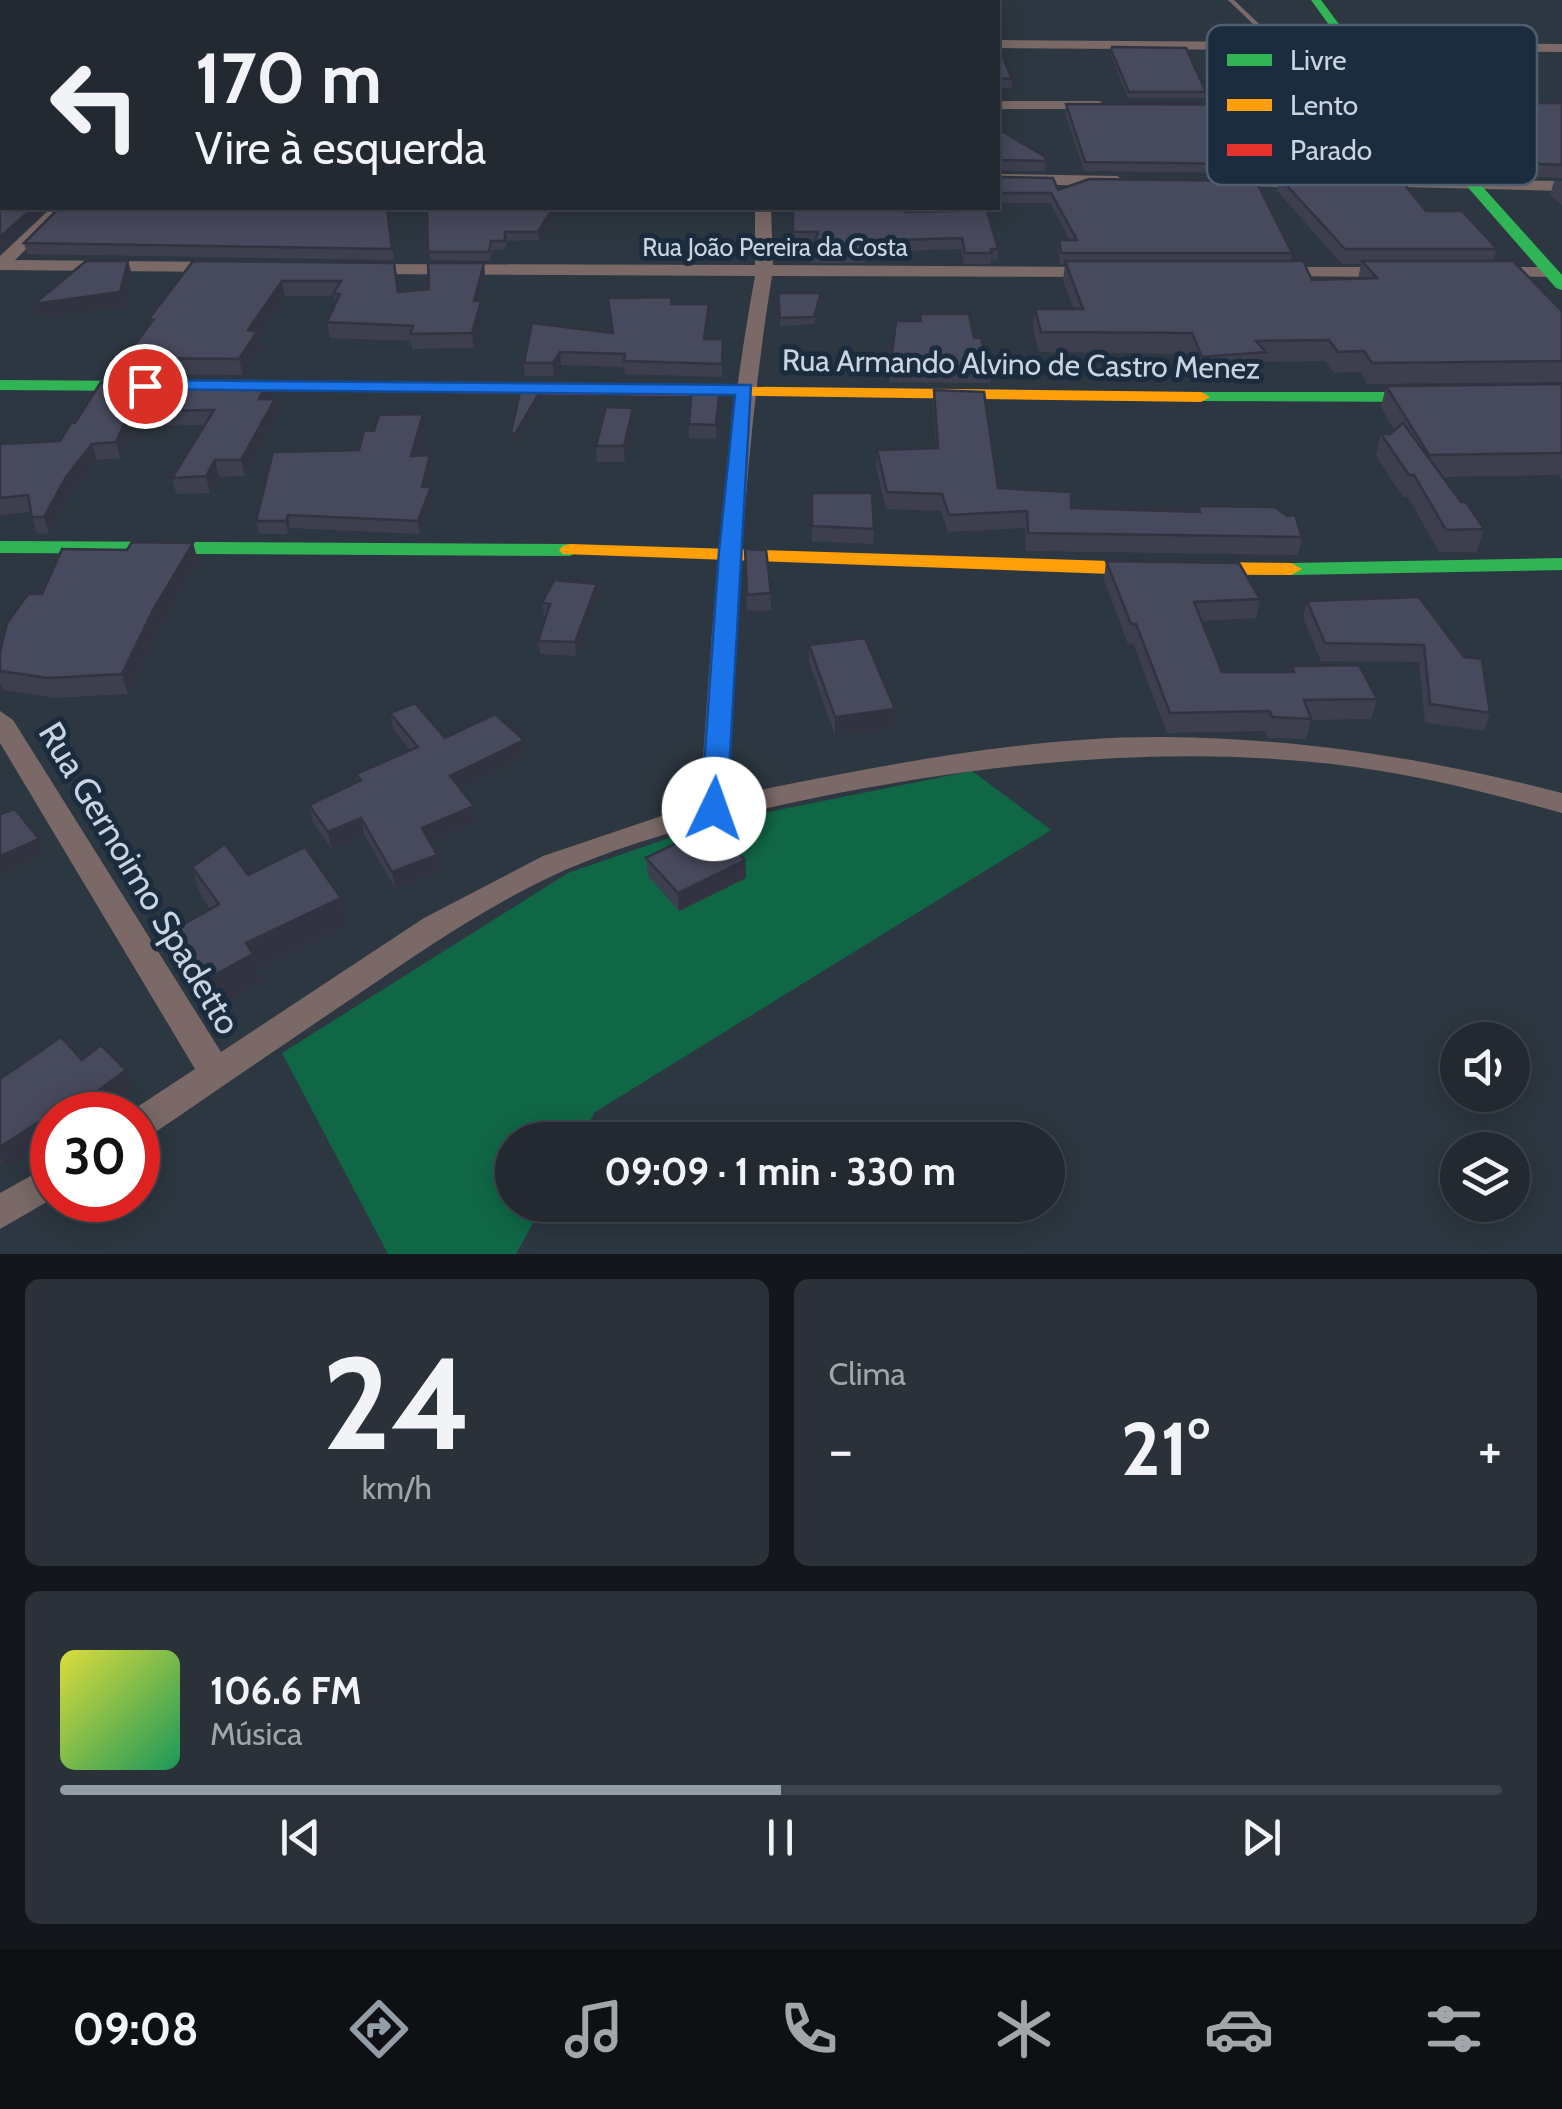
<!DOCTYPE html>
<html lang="pt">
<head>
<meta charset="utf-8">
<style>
	:root { --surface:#222931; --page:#2a3139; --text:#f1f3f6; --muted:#a2a6ab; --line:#3f454d; --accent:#929da8 }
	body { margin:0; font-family:Cabin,sans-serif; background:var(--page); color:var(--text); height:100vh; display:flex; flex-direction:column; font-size:38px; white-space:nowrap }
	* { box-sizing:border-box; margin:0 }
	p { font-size:32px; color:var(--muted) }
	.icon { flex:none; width:55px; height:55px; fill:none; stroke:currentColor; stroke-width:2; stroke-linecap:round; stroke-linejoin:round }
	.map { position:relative; height:1254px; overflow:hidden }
	.side { display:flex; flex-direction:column; gap:25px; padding:25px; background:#13171b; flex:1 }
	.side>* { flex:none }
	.top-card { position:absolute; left:0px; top:0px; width:1000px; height:210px; box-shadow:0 5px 25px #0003,0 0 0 2px var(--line); background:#222931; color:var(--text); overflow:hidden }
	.controls { position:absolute; left:1440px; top:1022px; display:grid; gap:20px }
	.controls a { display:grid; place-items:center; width:90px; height:90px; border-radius:50%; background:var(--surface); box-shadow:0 5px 25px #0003,0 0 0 2px var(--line); font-size:50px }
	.speed { position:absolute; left:30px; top:1092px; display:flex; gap:20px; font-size:50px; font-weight:700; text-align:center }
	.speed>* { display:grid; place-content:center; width:130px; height:130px; border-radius:50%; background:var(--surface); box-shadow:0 5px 25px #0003,0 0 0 2px var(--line); line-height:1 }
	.speed .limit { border:15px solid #d22; background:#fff; color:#111 }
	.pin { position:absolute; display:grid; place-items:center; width:85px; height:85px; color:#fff; margin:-42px; border:5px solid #fff; border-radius:50%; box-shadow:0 2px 10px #0007 }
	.me { position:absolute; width:110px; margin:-55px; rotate:3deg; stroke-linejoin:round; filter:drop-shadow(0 0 8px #0008) }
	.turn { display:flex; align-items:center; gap:35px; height:210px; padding:0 30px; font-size:45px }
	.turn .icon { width:130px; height:130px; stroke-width:2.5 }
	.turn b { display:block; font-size:70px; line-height:85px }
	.big { font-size:75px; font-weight:800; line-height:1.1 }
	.side .widget { flex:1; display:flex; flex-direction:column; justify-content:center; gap:15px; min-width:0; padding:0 35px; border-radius:15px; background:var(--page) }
	.side .dial { align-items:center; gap:0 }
	.dial b { font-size:130px; line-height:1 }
	.song { display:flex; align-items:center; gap:30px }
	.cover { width:120px; height:120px; border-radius:15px; background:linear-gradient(135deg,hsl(60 70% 55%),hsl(150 70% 35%)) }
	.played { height:10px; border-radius:5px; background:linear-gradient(90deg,var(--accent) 50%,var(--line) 50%) }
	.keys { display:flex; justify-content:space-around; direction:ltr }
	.heat { display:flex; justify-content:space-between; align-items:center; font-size:55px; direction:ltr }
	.side .tiles { flex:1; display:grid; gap:25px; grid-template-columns:1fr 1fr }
	.widget:last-child { grid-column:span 2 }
	.trip { position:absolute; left:495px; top:1122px; width:570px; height:100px; border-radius:50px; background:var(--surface); box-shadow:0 5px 25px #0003,0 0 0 2px var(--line); font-weight:800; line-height:100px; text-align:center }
	.dock { display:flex; height:160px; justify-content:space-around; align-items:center; background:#0e1014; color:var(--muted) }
	.dock .icon { width:70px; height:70px }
	.dock .current { color:var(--accent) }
	.dock b { font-size:45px; color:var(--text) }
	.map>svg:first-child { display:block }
	.green { fill:#106746 }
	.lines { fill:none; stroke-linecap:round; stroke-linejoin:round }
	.river { fill:#196066; fill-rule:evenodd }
	.lane { fill:#7a6966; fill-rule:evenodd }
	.street { fill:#7a6966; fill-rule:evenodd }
	.fast { fill:#30b455; fill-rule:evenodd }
	.slow { fill:#ff9f0a; fill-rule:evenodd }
	.jam { fill:#e5322d; fill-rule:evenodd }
	.wall { fill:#3d3f4f }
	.shaded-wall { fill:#323340 }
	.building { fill:#47495c; stroke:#323340; stroke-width:2.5 }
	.route { fill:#1a73e8; stroke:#114b97; stroke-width:2.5 }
	.labels { text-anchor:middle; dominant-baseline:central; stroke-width:10; stroke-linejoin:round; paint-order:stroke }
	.far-street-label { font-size:25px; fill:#c9d4e0; stroke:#1b2c3e }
	.street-label { font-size:30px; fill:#c9d4e0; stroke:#1b2c3e }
	.near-street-label { font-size:35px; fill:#c9d4e0; stroke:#1b2c3e }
	.key { fill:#1b2c3e; stroke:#4f5e6f; stroke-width:2.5 }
	.key-label { font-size:28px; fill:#c9d4e0 }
</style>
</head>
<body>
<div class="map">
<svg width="1562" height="1254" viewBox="0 0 1562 1254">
	<rect width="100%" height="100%" fill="#2d3741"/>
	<!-- green -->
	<path class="green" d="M972,771L1051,830L595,1112L579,1140H512V1205H543L516,1254H388L282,1053L568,873L709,824Z"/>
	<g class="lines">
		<!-- river -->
		<path class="river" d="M474,0H543L473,2Z
			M0,25H2V41H0Z"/>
		<!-- lane -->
		<path class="lane" d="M1228,0H1234L1279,43V45H1275Z"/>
		<!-- street -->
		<path class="street" d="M998,40L1562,44V52L998,48Z
			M0,71H2V79H0Z
			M998,101H1099L1106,105L1099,109H998Z
			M1344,102H1404L1411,106L1404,110L1339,109L1337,106Z
			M1435,103L1562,106V114L1430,110L1428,107Z
			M998,174L1117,176L1125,181L1117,186L998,184Z
			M1222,177L1312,178L1320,183L1312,188L1216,185V179Z
			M1372,178L1562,181V191L1366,186V180Z
			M51,208H68L15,260L220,262L229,267L220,272L0,270V256Z
			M755,208H771L773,265L1095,267L1104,272L1095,277L772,276C744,449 737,622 729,796C872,768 1019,736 1165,737C1301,738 1431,759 1562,793V813C1486,792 1410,773 1332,764C1161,745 988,763 819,797C733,815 646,835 565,870C491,903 423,950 357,995C287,1042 220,1088 151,1135L138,1140V1115H125L195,1069L0,743V711L13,720L221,1052L424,918L543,856L700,803C712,626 723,451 755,276L360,274L351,269L360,264L755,265Z
			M1275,267H1390L1399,272L1390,277L1269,276V268Z
			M1490,267H1550L1559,272L1550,277L1484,276L1481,272Z
			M52,1164V1199L0,1229V1193Z"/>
		<!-- fast -->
		<path class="fast" d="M1311,0H1321L1353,43L1562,275V290L1556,288L1345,47Z
			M0,380L146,381L155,386L146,391L0,390Z
			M1201,392H1431L1440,397L1431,402L1195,401L1192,397Z
			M0,541L570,544L581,550L570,556L0,553Z
			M1562,558V570L1291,575L1280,569L1291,563Z"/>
		<!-- slow -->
		<path class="slow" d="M688,386L1201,392L1210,397L1201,402L682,395V387Z
			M570,544L1111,561L1291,563L1302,569L1291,575L1111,574L563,554L559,550L563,546Z"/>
		<!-- jam -->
		<path class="jam" d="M223,381L688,386L697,391L688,396L217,390V382Z"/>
	</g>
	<!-- wall -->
	<path class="wall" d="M1231,44L1363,88L1360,98H1264L1230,54Z
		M998,45L1012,79V88H998Z
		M1112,47L1206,92L1205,98H1128L1111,56Z
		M1477,103H1562V178L1536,177L1474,116Z
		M1066,104L1409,144L1407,153H1374L1385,166L1383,175L1261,174L1242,153L1247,164L1245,173L1084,171L1065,113Z
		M998,131L1046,161L1045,171H998Z
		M998,177L1058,190L1292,253L1291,261L1312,280L1358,279L1361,264H1342L1277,191L1279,177L1426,211L1497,249L1493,261L1562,311V382L1367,384L1360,372L1334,373L1325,361L1264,362L1262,373L1198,378L1189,354L1039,352L1033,329L1035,309H1074L1063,281L1065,264H1060L1058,250L1059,240H1070L1050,203H998Z
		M1554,181H1562V205L1550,195Z
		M388,208L394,260L27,254L24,243Z
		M427,208H559L539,240L506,241V249L492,250L490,261L430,260Z
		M793,208L905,212L953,211L952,208H986L998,249L997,260L991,259V264H964L961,249L865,252V263H811V253L814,242L793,243Z
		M193,261L394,263L398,292L429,289L484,263L485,278L480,301L483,317L474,348L412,349L411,341L330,338L327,322L335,305L334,296H285L258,336L261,348L243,375L129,374L125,358L149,325L148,320Z
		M778,293L821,300L814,324L780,326Z
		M673,304H709V317L706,339H723L722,377L625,374L624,367L561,365L554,376H525L524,363L612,333Z
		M920,314L974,338L991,373L990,383L890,382V372L920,321Z
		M101,382L271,398L275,399L278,415L245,476L219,477L210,493L176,494L172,478L204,425L135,426L120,458L97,460L71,494L49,534L37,533L31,512L0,515V444L60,441L75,423Z
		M1562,384V480L1558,475L1443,477L1484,529L1477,552H1439L1408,497H1403L1376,456L1381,434H1390L1394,430L1381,407L1386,386Z
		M720,387L721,401L716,439L689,438V424Z
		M934,390L998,488L1071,508L1197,512L1198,506L1302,537L1298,555L1026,551L1025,528L948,532L941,511L886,509L876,467L877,450L936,448L933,406Z
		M633,408L634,423L625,462H597L596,446Z
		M425,426L417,456L432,468L427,487L433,500L420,534L290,528L288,534H259L256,521L359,450L374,431Z
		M812,493L874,529L873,544L812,541Z
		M193,543L198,562L159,630L128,694L55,698L3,690L0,682V652L42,594L127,550Z
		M745,549L771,593V610L747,611Z
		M1106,561L1260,599L1256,618L1202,621L1222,672H1290L1292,666L1377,699L1371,719L1311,720L1306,739L1267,738L1265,731L1167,733L1133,643L1128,644L1104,580Z
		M598,597L576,656L540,654L538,641L546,617L544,616L542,603Z
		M1419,597L1490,713L1484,731L1425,722L1419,662L1321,661L1303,618L1307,601Z
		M809,645L894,727L835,735L809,662Z
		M390,713L445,738L525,755L460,788L474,806L477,822L430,842L440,871L395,888L364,834L331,848L312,821L309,805L357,782L356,774L410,750L393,729Z
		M646,858L745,860L746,878L679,911L648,876Z
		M192,867L248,875L341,898L348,925L257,969L261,982L213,1008L180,959L172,931L210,909L200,894Z
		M82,1060L126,1070L133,1089L97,1115H52V1137L5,1168L0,1160V1079Z"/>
	<!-- shaded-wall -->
	<path class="shaded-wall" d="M33,208H47L0,251V237Z
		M553,208H559L539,240L538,232Z
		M128,261L132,275L124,306L38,318L34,304Z
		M484,263L485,278L476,317L474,301Z
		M282,281L285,296L258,336L261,348L243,375L239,359L248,330Z
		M481,301L483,317L474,348L472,333Z
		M709,304V317L704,352V339Z
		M560,352L561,365L554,376L553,363Z
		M267,383L271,398L262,414L259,399Z
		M720,387L721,401L716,439V425Z
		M540,392L541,400L516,442L515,434Z
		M275,399L278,415L245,476L241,460Z
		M633,408L634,423L625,462L624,446Z
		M130,411L135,426L120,458L116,442Z
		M423,414L425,426L413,468L411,456Z
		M92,444L97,460L71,494L49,534L44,517L66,477Z
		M430,455L432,468L423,499L422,487Z
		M215,460L219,477L210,493L206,476Z
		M431,487L433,500L420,534L418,521Z
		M288,515L290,528L288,534L286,521Z
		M193,543L198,562L159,630L128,694L122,674L153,610Z
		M597,584L598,597L576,656L575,642Z
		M895,709L894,727L835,735V717Z
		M524,740L525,755L453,792L450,776Z
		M474,806L477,822L425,844L422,828Z
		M361,818L364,834L331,848L328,832Z
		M39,839L45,855L0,875V856Z
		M437,855L440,871L395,888L392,872Z
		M745,860L746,878L679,911L678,893Z
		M341,898L348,925L257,969L261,982L213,1008L205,980L246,943Z
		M126,1070L133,1089L97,1115H76L74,1108Z
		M65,1105L69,1115H52V1137L5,1168L0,1157V1147Z"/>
	<!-- building -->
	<path class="building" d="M109,0H121V2H108Z
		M998,45L1012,79L998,78Z
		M1112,47L1186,48L1206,92H1129L1111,50Z
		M1477,103H1562V165L1540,164Z
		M1066,104L1374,105L1409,144H1367L1385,166L1263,164L1234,133L1247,164L1085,162Z
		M2,113V208H33L0,237V115Z
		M1000,130L1044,156L1046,161L999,160L998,162V131Z
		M998,177L1053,178L1058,190L1089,179L1256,181L1292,253H1061L1059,240H1077L1051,193H998Z
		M1279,177L1400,179L1426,211H1462L1497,249H1345Z
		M59,208H387L392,249L24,243Z
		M427,208H553L538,232H505V241H491L489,252H428Z
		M793,208H904L905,212L956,211L955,208H986L998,249H991L992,253H965L962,238L863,241L865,253H811L818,232H793Z
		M86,261H128L120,292L34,304Z
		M193,261L394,263L398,292L429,289L428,263H484L474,301H481L472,333L410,334L413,326L327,322L340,294H333L341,281H282L248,330L257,332L239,359L125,358L153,320H148Z
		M1065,261H1303L1312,280L1377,278L1362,261H1513L1562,311V361L1372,363L1364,351L1338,352L1329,340L1256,341L1266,352L1202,357L1192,333L1041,332L1035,309H1083Z
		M778,293H821L814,317L780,318Z
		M672,297L671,304H709L704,339H723L722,364L624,361L625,354L560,352L553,363H524L532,323L613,333L608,298Z
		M920,314H969L974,338H981L991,373L890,372L896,321H921Z
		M101,382L267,383L259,399H275L241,460H215L206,476L172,478L214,410L130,411L116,442L92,444L66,477L44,517H32L28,495L0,498V444L60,441L71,423H75Z
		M1562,384V453L1429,455L1386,386Z
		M692,387H720L716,425L689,424Z
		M934,390L984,392L998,488L1071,492V508L1200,512L1198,506L1275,507L1287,516L1295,515L1302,537L1028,533L1027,511L949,515L942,494L887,492L877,450L938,448Z
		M520,392H540L515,434L511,432Z
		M606,407L633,408L624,446H596Z
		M423,414L411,456L430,455L422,487H431L418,521L288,515L286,521H256L273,452L359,450L364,430L374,431L379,415Z
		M1403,423L1461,502H1466L1484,529L1446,530L1414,475H1409L1381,434H1390Z
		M812,493H872L874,529L812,526Z
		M132,542L193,543L153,610L122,674L48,678L0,671V652L7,623L28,594H42L62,549L127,550Z
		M745,549L766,550L771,593L747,595Z
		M1106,561L1239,563L1260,599L1194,602L1222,672H1294L1292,666L1359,665L1377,699L1304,700L1311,719L1272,717L1270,711L1170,713L1136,624H1131Z
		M554,580L597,584L575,642L538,641L550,604L542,603Z
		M1419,597L1464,657L1482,659L1490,713L1430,704L1424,645L1325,643L1307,601Z
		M865,638L895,709L835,717L809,645Z
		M415,703L445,738L495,714L524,740L450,776L474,806L422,828L437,855L392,872L361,818L328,832L309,805L361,780L356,774L418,747L390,713Z
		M15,809L39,839L0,856V814Z
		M712,826L745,860L678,893L646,858Z
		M225,844L248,875L305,847L341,898L246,943L253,954L205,980L172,931L219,904L192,867Z
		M61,1037L82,1060L101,1045L126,1070L74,1108L65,1105L0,1147V1079Z"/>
	<!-- route -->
	<path class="route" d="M145,380L751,385L727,809L723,816H705L701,809L719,551L735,395L138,389V382Z"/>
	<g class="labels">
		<!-- far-street labels -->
		<g class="far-street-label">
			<text x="775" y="247">Rua João Pereira da Costa</text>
		</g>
		<!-- street labels -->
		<g class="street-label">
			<text transform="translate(1021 364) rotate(1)">Rua Armando Alvino de Castro Menez</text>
		</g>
		<!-- near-street labels -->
		<g class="near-street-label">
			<text transform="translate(140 878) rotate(59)">Rua Gernoimo Spadetto</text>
		</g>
	</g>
	<!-- legend -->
	<rect x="1207" y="25" width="330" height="160" rx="15" class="key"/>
	<rect x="1227" y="54" width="45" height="12" fill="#30b455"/>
	<rect x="1227" y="99" width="45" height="12" fill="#ff9f0a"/>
	<rect x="1227" y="144" width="45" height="12" fill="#e5322d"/>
	<g class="key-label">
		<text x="1290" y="70">Livre</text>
		<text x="1290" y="115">Lento</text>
		<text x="1290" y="160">Parado</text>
	</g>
</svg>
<div class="controls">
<a><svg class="icon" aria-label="sound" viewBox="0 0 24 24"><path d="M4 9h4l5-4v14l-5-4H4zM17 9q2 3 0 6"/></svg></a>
<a><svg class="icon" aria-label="layers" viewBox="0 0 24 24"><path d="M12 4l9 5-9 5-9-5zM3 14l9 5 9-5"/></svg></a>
</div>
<div class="speed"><div class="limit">30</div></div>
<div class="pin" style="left:145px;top:386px;background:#d93025"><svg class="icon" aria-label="arrive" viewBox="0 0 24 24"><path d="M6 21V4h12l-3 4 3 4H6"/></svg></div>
<svg class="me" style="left:714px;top:809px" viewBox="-20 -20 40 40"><circle r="19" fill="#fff"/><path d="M0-13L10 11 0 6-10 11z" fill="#1a73e8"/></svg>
<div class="trip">09:09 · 1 min · 330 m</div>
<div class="top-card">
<div class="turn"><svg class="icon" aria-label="left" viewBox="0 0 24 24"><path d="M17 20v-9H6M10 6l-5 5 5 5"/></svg><div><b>170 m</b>Vire à esquerda</div></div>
</div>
</div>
<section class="side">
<div class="tiles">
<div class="widget dial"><b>24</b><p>km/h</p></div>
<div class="widget"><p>Clima</p>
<div class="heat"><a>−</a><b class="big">21°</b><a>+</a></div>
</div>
<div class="widget">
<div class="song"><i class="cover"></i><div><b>106.6 FM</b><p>Música</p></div></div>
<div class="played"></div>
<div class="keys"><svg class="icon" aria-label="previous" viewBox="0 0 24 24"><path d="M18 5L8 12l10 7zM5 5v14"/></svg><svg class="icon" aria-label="pause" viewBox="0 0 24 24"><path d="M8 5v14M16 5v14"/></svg><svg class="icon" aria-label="next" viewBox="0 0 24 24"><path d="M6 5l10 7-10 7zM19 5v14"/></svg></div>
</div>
</div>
</section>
<nav class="dock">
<b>09:08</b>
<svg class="icon current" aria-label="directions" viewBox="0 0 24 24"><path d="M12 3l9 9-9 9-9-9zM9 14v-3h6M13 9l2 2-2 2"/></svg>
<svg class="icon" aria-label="music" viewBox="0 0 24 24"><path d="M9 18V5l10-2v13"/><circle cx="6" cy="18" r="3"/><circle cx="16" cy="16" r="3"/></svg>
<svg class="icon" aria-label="phone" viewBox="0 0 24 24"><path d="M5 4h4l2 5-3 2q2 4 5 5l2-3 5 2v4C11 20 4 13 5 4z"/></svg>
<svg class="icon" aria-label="climate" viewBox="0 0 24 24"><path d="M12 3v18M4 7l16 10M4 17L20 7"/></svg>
<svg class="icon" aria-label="car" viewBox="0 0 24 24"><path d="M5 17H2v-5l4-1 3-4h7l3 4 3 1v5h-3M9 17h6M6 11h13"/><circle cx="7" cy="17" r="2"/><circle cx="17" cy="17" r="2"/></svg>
<svg class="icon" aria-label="filters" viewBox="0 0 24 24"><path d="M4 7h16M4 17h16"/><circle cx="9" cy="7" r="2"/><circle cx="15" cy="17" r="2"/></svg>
</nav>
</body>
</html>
